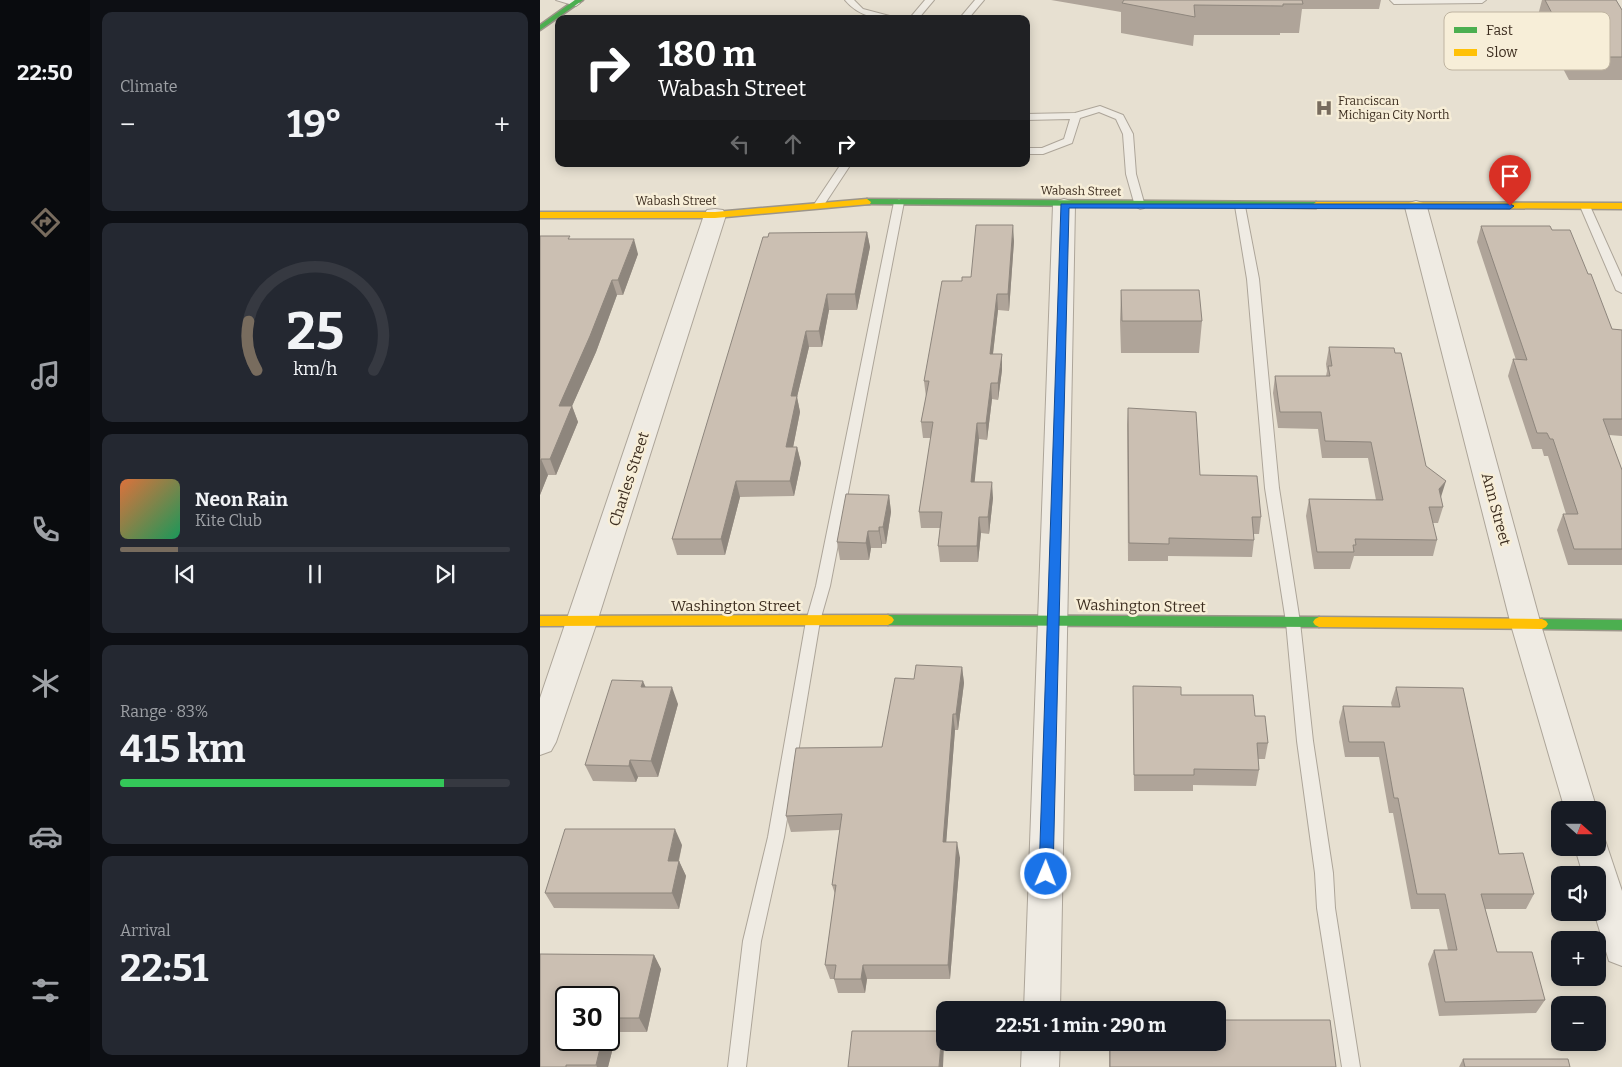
<!DOCTYPE html>
<html lang="en">
<head>
<meta charset="utf-8">
<style>
	:root { --surface:#171b24; --page:#242831; --text:#f1f3f6; --muted:#9ea1a6; --line:#363941; --accent:#786c5e }
	body { margin:0; font-family:Bitter,serif; background:var(--page); color:var(--text); height:100vh; display:flex; flex-direction:column; font-size:19px; white-space:nowrap }
	* { box-sizing:border-box; margin:0 }
	p { font-size:16px; color:var(--muted) }
	.icon { flex:none; width:28px; height:28px; fill:none; stroke:currentColor; stroke-width:2; stroke-linecap:round; stroke-linejoin:round }
	.map { position:relative; flex:1; overflow:hidden }
	.sheet { display:flex; flex-direction:column; gap:12px; padding:12px; background:#0d0f14; width:450px }
	.sheet>* { flex:none }
	.guide { position:absolute; left:15px; top:15px; width:475px; height:152px; border-radius:10px; box-shadow:0 2px 12px #0003; background:#202124; color:#fff; overflow:hidden }
	.needle { width:32px; rotate:111deg }
	.buttons { position:absolute; left:1011px; top:801px; display:grid; gap:10px }
	.buttons a { display:grid; place-items:center; width:55px; height:55px; border-radius:10px; background:var(--surface); box-shadow:0 2px 12px #0003; font-size:25px }
	.speed { position:absolute; left:15px; top:986px; display:flex; gap:10px; font-size:25px; font-weight:700; text-align:center }
	.speed>* { display:grid; place-content:center; width:65px; height:65px; border-radius:50%; background:var(--surface); box-shadow:0 2px 12px #0003; line-height:1 }
	.speed .limit { border:2px solid #111; border-radius:8px; background:#fff; color:#111 }
	.pin { position:absolute; display:grid; place-items:center; width:42px; height:42px; color:#fff; margin:-51px -21px; border-radius:50% 50% 50% 0; rotate:-45deg; box-shadow:0 0 5px #0007 }
	.pin .icon { rotate:45deg }
	.me { position:absolute; width:55px; margin:-28px; rotate:1deg; stroke-linejoin:round; filter:drop-shadow(0 0 4px #0008) }
	.turn { display:flex; align-items:center; gap:18px; height:105px; padding:0 20px; font-size:22px }
	.turn .icon { width:65px; height:65px; stroke-width:2.5 }
	.turn b { display:block; font-size:35px; line-height:42px }
	.lanes { display:flex; align-items:center; height:48px; padding:0 20px; background:#0003; justify-content:center; gap:25px; direction:ltr }
	.lanes .off { opacity:.35 }
	.big { font-size:38px; font-weight:700; line-height:1.1 }
	.sheet .card { flex:1; display:flex; flex-direction:column; justify-content:center; gap:8px; min-width:0; padding:0 18px; border-radius:10px; background:var(--page) }
	.sheet .dial { align-items:center; gap:0 }
	.dial svg { height:130px; overflow:visible; fill:none; stroke:var(--line); stroke-width:7; stroke-linecap:round; text-anchor:middle }
	.dial text { fill:var(--text); stroke:none }
	.song { display:flex; align-items:center; gap:15px }
	.cover { width:60px; height:60px; border-radius:8px; background:linear-gradient(135deg,hsl(20 70% 55%),hsl(150 70% 35%)) }
	.played { height:5px; border-radius:2px; background:linear-gradient(90deg,var(--accent) 15%,var(--line) 15%) }
	.keys { display:flex; justify-content:space-around; direction:ltr }
	.heat { display:flex; justify-content:space-between; align-items:center; font-size:28px; direction:ltr }
	.charge { height:8px; border-radius:4px; background:linear-gradient(90deg,#34c759 83%,var(--line) 0) }
	.trip { position:absolute; left:396px; top:1001px; width:290px; height:50px; border-radius:10px; background:var(--surface); box-shadow:0 2px 12px #0003; font-weight:700; line-height:50px; text-align:center }
	main { display:flex; flex:1; min-height:0 }
	.dock { display:flex; flex-direction:column; width:90px; justify-content:space-around; align-items:center; background:#090b0e; color:var(--muted) }
	.dock .icon { width:35px; height:35px }
	.dock .on { color:var(--accent) }
	.dock b { font-size:22px; color:var(--text) }
	.map>svg:first-child { display:block }
	.lines { fill:none; stroke-linecap:round; stroke-linejoin:round }
	.lane-casing { stroke:#ada599; stroke-width:2 }
	.street-casing { stroke:#ada599; stroke-width:2 }
	.fast-casing { stroke:#9c958a; stroke-width:3 }
	.slow-casing { stroke:#9c958a; stroke-width:3 }
	.lane { fill:#efebe3; fill-rule:evenodd }
	.street { fill:#efebe3; fill-rule:evenodd }
	.fast { fill:#4caf50; fill-rule:evenodd }
	.slow { fill:#ffc107; fill-rule:evenodd }
	.wall { fill:#afa499; fill-rule:evenodd }
	.shaded-wall { fill:#8e867d }
	.building { fill:#cbbfb2; stroke:#8e867d }
	.route { fill:#1a73e8; stroke:#114b97 }
	.labels { text-anchor:middle; dominant-baseline:central; stroke-width:5; stroke-linejoin:round; paint-order:stroke }
	.far-poi-label { font-size:12px; fill:#3d2e20; stroke:#f7eed8; text-anchor:start }
	.far-street-label { font-size:12px; fill:#3d2e20; stroke:#f7eed8 }
	.street-label { font-size:15px; fill:#3d2e20; stroke:#f7eed8 }
	.key { fill:#f7eed8; stroke:#bfb4a1; stroke-width:1 }
	.key-label { font-size:14px; fill:#3d2e20 }
</style>
</head>
<body>
<main>
<nav class="dock">
<b>22:50</b>
<svg class="icon on" aria-label="directions" viewBox="0 0 24 24"><path d="M12 3l9 9-9 9-9-9zM9 14v-3h6M13 9l2 2-2 2"/></svg>
<svg class="icon" aria-label="music" viewBox="0 0 24 24"><path d="M9 18V5l10-2v13"/><circle cx="6" cy="18" r="3"/><circle cx="16" cy="16" r="3"/></svg>
<svg class="icon" aria-label="phone" viewBox="0 0 24 24"><path d="M5 4h4l2 5-3 2q2 4 5 5l2-3 5 2v4C11 20 4 13 5 4z"/></svg>
<svg class="icon" aria-label="climate" viewBox="0 0 24 24"><path d="M12 3v18M4 7l16 10M4 17L20 7"/></svg>
<svg class="icon" aria-label="car" viewBox="0 0 24 24"><path d="M5 17H2v-5l4-1 3-4h7l3 4 3 1v5h-3M9 17h6M6 11h13"/><circle cx="7" cy="17" r="2"/><circle cx="17" cy="17" r="2"/></svg>
<svg class="icon" aria-label="filters" viewBox="0 0 24 24"><path d="M4 7h16M4 17h16"/><circle cx="9" cy="7" r="2"/><circle cx="15" cy="17" r="2"/></svg>
</nav>
<section class="sheet">
<div class="card"><p>Climate</p>
<div class="heat"><a>−</a><b class="big">19°</b><a>+</a></div>
</div>
<div class="card dial"><svg viewBox="0 0 100 80">
<path d="M14 69A42 42 0 1 1 86 69"/>
<path d="M14 69A42 42 0 0 1 9 39" stroke="#786c5e"/>
<text x="50" y="56" font-size="32" font-weight="700">25</text>
<text x="50" y="72" font-size="11">km/h</text>
</svg></div>
<div class="card">
<div class="song"><i class="cover"></i><div><b>Neon Rain</b><p>Kite Club</p></div></div>
<div class="played"></div>
<div class="keys"><svg class="icon" aria-label="previous" viewBox="0 0 24 24"><path d="M18 5L8 12l10 7zM5 5v14"/></svg><svg class="icon" aria-label="pause" viewBox="0 0 24 24"><path d="M8 5v14M16 5v14"/></svg><svg class="icon" aria-label="next" viewBox="0 0 24 24"><path d="M6 5l10 7-10 7zM19 5v14"/></svg></div>
</div>
<div class="card"><p>Range · 83%</p><b class="big">415 km</b><div class="charge"></div></div>
<div class="card"><p>Arrival</p><b class="big">22:51</b></div>
</section>
<div class="map">
<svg width="1082" height="1067" viewBox="0 0 1082 1067">
	<rect width="100%" height="100%" fill="#e7e0d1"/>
	<g class="lines">
		<!-- lane casing -->
		<g class="lane-casing">
			<path id="lane" d="M16,0H34L40,3L36,6Z
				M305,0H314L323,9L361,19C339,19 320,18 305,0Z
				M385,0H394L378,19H369Z
				M435,0H444L428,19H419Z
				M850,0H946L942,3L854,4Z
				M560,106L583,115L593,134L596,174L605,206L604,208L600,209L595,206L586,174L583,134L576,119L559,112L540,118L532,143L503,154H486V148H502L524,139L530,119L486,120V114L535,113Z
				M301,164H311L282,208H274L273,206Z
				M359,199L364,202L290,586L280,621L244,837L221,941L206,1067H188L203,941L228,837L266,621L276,586L354,202Z
				M700,203L705,206L719,279L739,488L760,622L773,741L793,873L795,908L820,1067H802L777,908L775,873L757,741L746,622L725,488L707,279L695,206Z
				M1045,203L1050,206L1082,277V293L1076,290L1040,206Z"/>
		</g>
		<!-- street casing -->
		<g class="street-casing">
			<path id="street" d="M524,199L531,201L535,205L520,1010H484L513,205L517,201Z
				M876,201L883,203L887,207L1001,625L1057,810H1025L971,625L865,207L869,203Z
				M175,209L183,210L186,215L57,622L16,742L11,751L0,755V698L164,215L167,210Z
				M1058,835L1064,837L1082,891V966L1069,961L1054,912H1058V875H1043L1035,848H1058Z
				M482,1042H520L519,1067H481Z"/>
		</g>
		<!-- fast casing -->
		<g class="fast-casing">
			<path id="fast" d="M35,0H43L0,30V25Z
				M327,199L776,202L780,205L776,208L324,204L323,202Z
				M348,615L779,617L783,619L785,622L783,625L779,627L348,625L344,623L342,620L344,617Z
				M1002,619L1082,620V630L1002,629L998,627L996,624L998,621Z"/>
		</g>
		<!-- slow casing -->
		<g class="slow-casing">
			<path id="slow" d="M327,199L331,202L330,204L175,218H0V212H175Z
				M776,202L1082,203V209L773,207L772,205Z
				M348,615L352,617L354,620L352,623L348,625L0,626V616Z
				M779,617L1002,619L1006,621L1008,624L1006,627L1002,629L779,627L775,625L773,622L775,619Z"/>
		</g>
		<!-- lane -->
		<use href="#lane" class="lane"/>
		<!-- street -->
		<use href="#street" class="street"/>
		<!-- fast -->
		<use href="#fast" class="fast"/>
		<!-- slow -->
		<use href="#slow" class="slow"/>
	</g>
	<!-- wall -->
	<path class="wall" d="M511,0H841L839,9H762L759,33H740V35H654L653,46L581,33V12Z
		M1002,0H1076L1082,10V80H1029L997,19Z
		M941,226L1012,230L1048,274L1072,329L1082,330V436L1069,435L1082,470V565H1028L1017,530L1023,514H1026L1008,456H1004L1002,449H992L968,376L973,359L976,360L937,242Z
		M327,232L330,247L317,310H289L282,347H269L257,397L260,412L253,447H257L261,463L254,496L200,497L185,555H137L132,539L228,237Z
		M0,236L31,239L98,254L83,295H77L56,352L32,406L38,422L16,475H8L0,495Z
		M474,241L469,311L458,310L453,354L462,370L458,400L452,399L447,440L439,439L434,482L453,498L449,534L441,533L438,562H400L398,546L400,528H381L379,512L391,438H383L381,422L386,397L384,381L422,281L431,277Z
		M581,290L662,321L659,353H581L580,321Z
		M789,347L886,466L901,497V498L903,507L898,523H893L897,540L893,556H814L810,569H774L766,516L769,499L836,500L828,458H782L778,429L738,428L733,393L735,376H786L787,371L786,364Z
		M588,408L660,475L721,517L719,534H714V540L712,557L628,556V561H588L587,425Z
		M349,495L351,512L346,544H342V548H331L329,560H300L297,542Z
		M422,667L424,683L418,730H415L406,842L420,858L410,979H327L325,993H298L294,979H290L285,965L295,894L292,885L300,830L251,832L246,816L342,747L374,679Z
		M593,686L641,695L715,716L728,743L725,759H718L719,770L716,786L653,785V791H594L593,703Z
		M105,687L138,704L118,777H98L96,782L53,781L45,765Z
		M856,687L959,854L994,894L986,909H945L957,952L1005,1000L996,1013L899,1016L888,964L894,950H908L899,909H871L853,813H849L839,757H805L799,722L803,706L852,707L851,703Z
		M142,845L139,861L146,876L139,909L14,908L5,893Z
		M0,954L114,955L121,969L107,1032H77L68,1067H0ZM26,998H69V1040H26Z
		M569,1042H678L796,1067H569Z
		M923,1059L1030,1067H919Z"/>
	<!-- shaded-wall -->
	<path class="shaded-wall" d="M473,225L474,241L469,311L468,294Z
		M327,232L330,247L317,310L315,294Z
		M94,239L98,254L83,295L78,280Z
		M72,280L77,295L56,352L25,422L19,406Z
		M287,294L289,310L282,347L279,331Z
		M457,294L458,310L451,370L450,354Z
		M266,331L269,347L257,397L260,412L250,463L246,447L251,396Z
		M462,354V370L458,400V383Z
		M451,383L452,399L447,440L446,423Z
		M32,406L38,422L16,475L10,459Z
		M437,423L439,439L433,498L431,482Z
		M257,447L261,463L254,496L250,481Z
		M1,459L8,475L0,495V463Z
		M196,481L200,497L185,555L181,539Z
		M906,481L901,497L894,505L899,489Z
		M452,482L453,498L449,534L448,517Z
		M349,495L351,512L346,544L343,527Z
		M439,517L441,533L438,562L437,546Z
		M339,527L342,544V548L339,531Z
		M328,531L331,548L329,560L326,543Z
		M422,667L424,683L418,730L416,714Z
		M103,681L110,697L101,687Z
		M132,687L138,704L118,777L111,761Z
		M413,714L415,730L405,858L403,842Z
		M90,760L98,777L96,782L89,766Z
		M135,829L142,845L135,876L128,861Z
		M417,842L420,858L410,979L408,965Z
		M139,861L146,876L139,909L132,893Z
		M114,955L121,969L107,1032L99,1018Z
		M323,965L327,979L325,993L321,979Z
		M69,1019L77,1032L68,1067H57L56,1065L62,1040H69Z
		M402,1031L404,1045L403,1067H399Z"/>
	<!-- building -->
	<path class="building" d="M584,0H762L763,4H743V6L654,5L655,17L582,3Z
		M1005,0H1076L1082,10V57H1035Z
		M436,225H473L468,294H457L450,354H462L458,383H451L446,423H437L431,482H452L448,517H439L437,546H398L402,512H379L393,422H381L389,381H384L402,281H422V277H431Z
		M941,226H1010L1012,230H1030L1048,274H1051L1072,329L1082,330V419H1063L1082,470V549H1034L1023,514H1038L1013,439H1010L1007,433H997L973,359L987,360Z
		M327,232L315,294H287L279,331H266L251,396H257L246,447H257L250,481H196L181,539H132L223,237H228L229,233Z
		M0,236H30L28,239H94L78,280H72L50,336L19,406H32L10,459H1L0,463Z
		M581,290H659L662,321H582Z
		M789,347L854,348L855,353H861L886,466L906,481L899,489L903,507H889L897,540L815,539L816,545H813L814,552H777L769,499L843,500L831,442L785,441L781,412H740L735,376H790L788,366H792Z
		M588,408L656,412L660,475L717,476L721,517H712L714,540L629,538V544L589,543Z
		M306,494L349,495L343,527H339V531H328L326,543L297,542Z
		M376,665L422,667L416,714H413L403,842H417L408,965H323L321,979H294L296,965H285L296,885H292L302,814L246,816L256,748L342,747L355,678L374,679Z
		M72,680L103,681L101,687H132L111,761L90,760L89,766L45,765Z
		M593,686L641,687V695H713L715,716H725L728,743H717L719,770L654,769V775H594Z
		M856,687L923,688L959,854L983,853L994,894H941L957,952H992L1005,1000L905,1002L894,950H917L905,894H877L858,798H854L844,742H809L803,706L860,707Z
		M25,829H135L128,861H139L132,893H5Z
		M0,954L114,955L99,1018H69V998H26V1040H62L56,1065H26V1067H0Z
		M678,1020H790L796,1067H570V1042H678Z
		M312,1031H402L399,1067H308Z
		M923,1059H1028L1030,1067H925Z"/>
	<!-- route -->
	<path class="route" d="M521,204H970L974,206L970,209L529,208L513,874L511,878L506,880L501,878L499,874Z"/>
	<!-- icons -->
	<defs>
		<g id="hospital-bare" transform="scale(1.35)"><path d="M-5-5h3v3.5h4V-5h3V5h-3V1.5h-4V5h-3Z" fill="#786c5e" stroke="#f7eed8" stroke-width="2.5" paint-order="stroke"/></g>
	</defs>
	<g fill-rule="evenodd">
		<use href="#hospital-bare" x="784" y="108"/>
	</g>
	<g class="labels">
		<!-- far-poi labels -->
		<g class="far-poi-label">
			<text x="798" y="101">Franciscan<tspan x="798" dy="14">Michigan City North</tspan></text>
		</g>
		<!-- far-street labels -->
		<g class="far-street-label">
			<text transform="translate(541 191) rotate(1)">Wabash Street</text>
			<text x="136" y="201">Wabash Street</text>
		</g>
		<!-- street labels -->
		<g class="street-label">
			<text transform="translate(89 479) rotate(-72)">Charles Street</text>
			<text transform="translate(956 509) rotate(75)">Ann Street</text>
			<text x="196" y="606">Washington Street</text>
			<text transform="translate(601 606) rotate(1)">Washington Street</text>
		</g>
	</g>
	<!-- legend -->
	<rect x="904" y="12" width="166" height="58" rx="8" class="key"/>
	<rect x="914" y="27" width="23" height="6" fill="#4caf50"/>
	<rect x="914" y="49" width="23" height="7" fill="#ffc107"/>
	<g class="key-label">
		<text x="946" y="35">Fast</text>
		<text x="946" y="57">Slow</text>
	</g>
</svg>
<div class="buttons">
<a><svg class="needle" viewBox="-14 -14 28 28"><path d="M0-13l5 13h-10z" fill="#e53935"/><path d="M0 13l5-13h-10z" fill="#9ea1a6"/></svg></a>
<a><svg class="icon" aria-label="sound" viewBox="0 0 24 24"><path d="M4 9h4l5-4v14l-5-4H4zM17 9q2 3 0 6"/></svg></a>
<a>+</a>
<a>−</a>
</div>
<div class="speed"><div class="limit">30</div></div>
<div class="pin" style="left:970px;top:206px;background:#d93025"><svg class="icon" aria-label="arrive" viewBox="0 0 24 24"><path d="M6 21V4h12l-3 4 3 4H6"/></svg></div>
<svg class="me" style="left:506px;top:874px" viewBox="-20 -20 40 40"><circle r="17" fill="#1a73e8" stroke="#fff" stroke-width="3"/><path d="M0-11L8 9 0 5-8 9z" fill="#fff"/></svg>
<div class="trip">22:51 · 1 min · 290 m</div>
<div class="guide">
<div class="turn"><svg class="icon" aria-label="right" viewBox="0 0 24 24"><path d="M7 20v-9h11M14 6l5 5-5 5"/></svg><div><b>180 m</b>Wabash Street</div></div>
<div class="lanes"><svg class="icon off" aria-label="left" viewBox="0 0 24 24"><path d="M17 20v-9H6M10 6l-5 5 5 5"/></svg><svg class="icon off" aria-label="ahead" viewBox="0 0 24 24"><path d="M12 20V5M6 11l6-6 6 6"/></svg><svg class="icon" aria-label="right" viewBox="0 0 24 24"><path d="M7 20v-9h11M14 6l5 5-5 5"/></svg></div>
</div>
</div>
</main>
</body>
</html>
